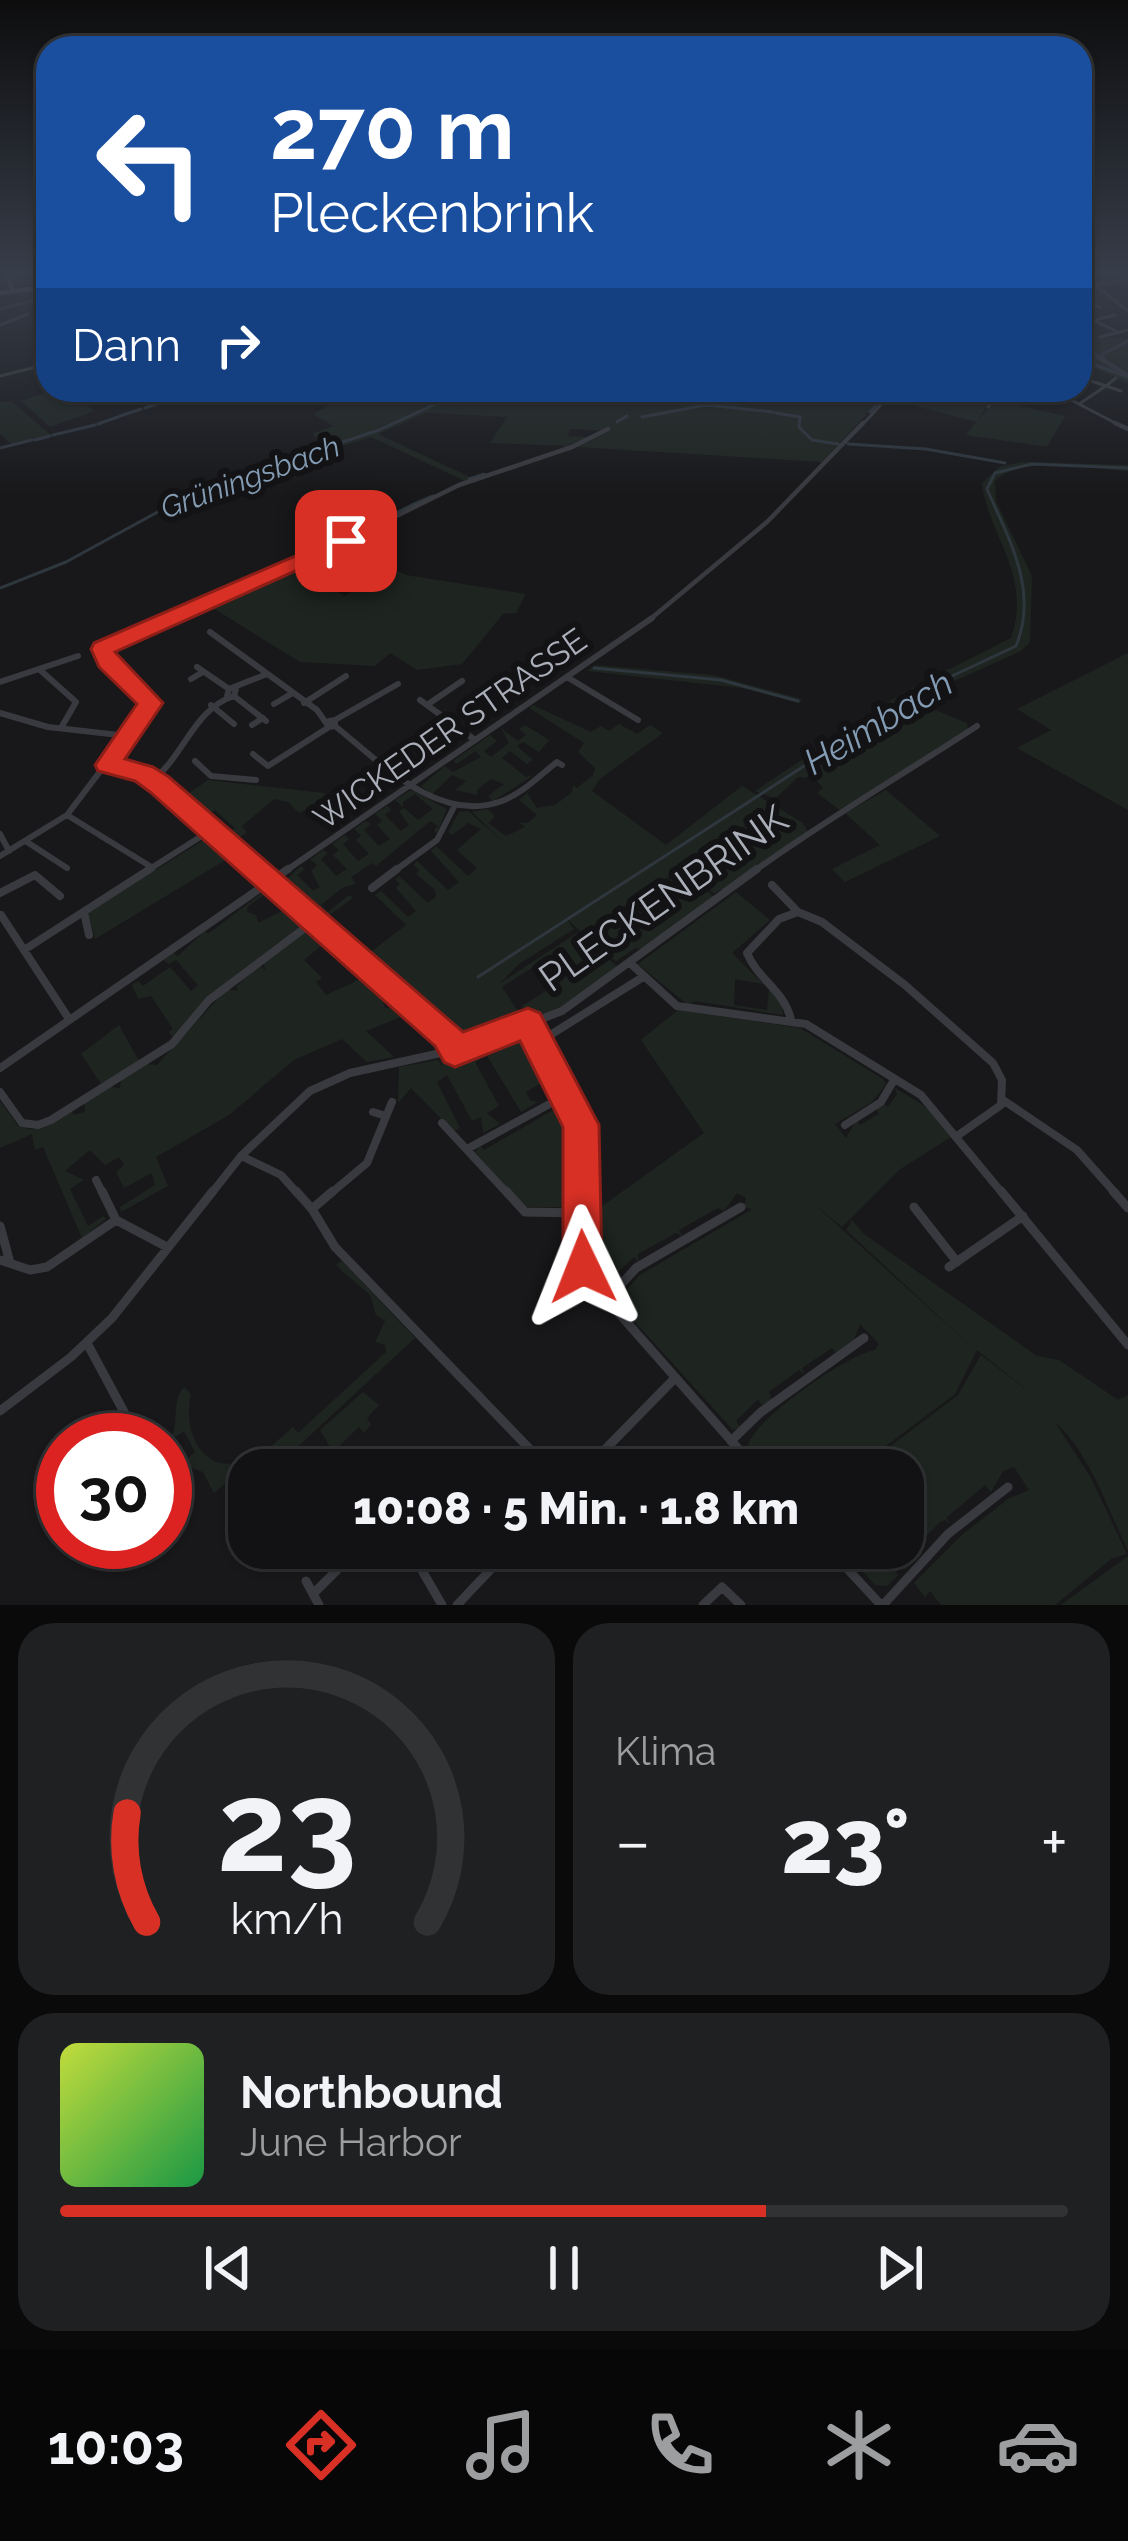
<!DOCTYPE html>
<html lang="de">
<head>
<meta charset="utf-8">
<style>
	:root { --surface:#121214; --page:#1f2022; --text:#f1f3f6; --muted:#9c9ea0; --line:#313234; --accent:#d93025 }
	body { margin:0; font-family:Raleway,sans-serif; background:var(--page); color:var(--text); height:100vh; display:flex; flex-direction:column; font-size:45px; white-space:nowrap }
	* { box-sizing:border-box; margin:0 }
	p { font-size:39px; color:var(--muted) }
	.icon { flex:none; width:66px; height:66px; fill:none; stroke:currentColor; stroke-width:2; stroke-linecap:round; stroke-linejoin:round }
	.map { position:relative; height:1605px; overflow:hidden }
	.details { display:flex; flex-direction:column; gap:18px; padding:18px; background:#0a0a0b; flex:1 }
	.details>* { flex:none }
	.hud { position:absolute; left:36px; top:36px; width:1056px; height:366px; border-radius:36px; box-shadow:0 3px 9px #0004,0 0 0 3px var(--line); background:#1a4fa0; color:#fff; overflow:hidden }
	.speed { position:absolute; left:36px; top:1413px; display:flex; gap:24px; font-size:60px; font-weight:700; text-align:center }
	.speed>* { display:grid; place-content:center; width:156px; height:156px; border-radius:50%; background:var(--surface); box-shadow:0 3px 9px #0004,0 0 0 3px var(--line); line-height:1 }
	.speed .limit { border:18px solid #d22; background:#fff; color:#111 }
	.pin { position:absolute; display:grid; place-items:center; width:102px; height:102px; color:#fff; margin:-51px; border-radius:24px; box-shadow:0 6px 18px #0006 }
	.me { position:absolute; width:132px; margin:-66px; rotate:358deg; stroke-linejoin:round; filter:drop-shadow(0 0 9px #0008) }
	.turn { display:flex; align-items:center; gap:42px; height:252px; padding:0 36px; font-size:54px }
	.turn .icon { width:156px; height:156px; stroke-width:2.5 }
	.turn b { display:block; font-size:84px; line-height:102px }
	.then { display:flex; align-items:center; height:114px; padding:0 36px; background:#0003; gap:24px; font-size:45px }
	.big { font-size:90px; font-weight:800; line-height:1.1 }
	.details .widget { flex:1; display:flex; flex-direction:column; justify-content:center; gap:18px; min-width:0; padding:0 42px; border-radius:36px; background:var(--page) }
	.details .dial { align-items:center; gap:0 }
	.dial svg { height:312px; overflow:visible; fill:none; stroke:var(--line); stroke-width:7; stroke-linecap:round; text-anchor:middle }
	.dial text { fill:var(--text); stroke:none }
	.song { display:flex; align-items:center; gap:36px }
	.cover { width:144px; height:144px; border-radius:18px; background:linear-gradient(135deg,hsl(70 70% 55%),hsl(140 70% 35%)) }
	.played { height:12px; border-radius:6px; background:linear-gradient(90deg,var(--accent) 70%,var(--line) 70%) }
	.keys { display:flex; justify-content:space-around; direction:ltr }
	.heat { display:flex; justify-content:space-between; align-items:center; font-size:66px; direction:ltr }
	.details .tiles { flex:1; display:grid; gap:18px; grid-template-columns:1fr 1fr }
	.widget:last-child { grid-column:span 2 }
	.trip { position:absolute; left:228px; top:1449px; width:696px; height:120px; border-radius:36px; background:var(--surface); box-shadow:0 3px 9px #0004,0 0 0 3px var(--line); font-weight:800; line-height:120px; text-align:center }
	.menu { display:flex; height:192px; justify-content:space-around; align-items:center; background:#070708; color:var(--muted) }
	.menu .icon { width:84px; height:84px }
	.menu .current { color:var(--accent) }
	.menu b { font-size:54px; color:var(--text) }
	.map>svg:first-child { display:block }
	.green { fill:#1e2520 }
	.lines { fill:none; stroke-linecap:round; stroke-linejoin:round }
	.stream { stroke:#2e363e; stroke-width:3 }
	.river { stroke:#2e363e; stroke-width:4.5 }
	.minor-far4 { stroke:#393a3f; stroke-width:3 }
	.minor-far3 { stroke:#393a3f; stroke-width:4.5 }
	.minor-far2 { stroke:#393a3f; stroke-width:6 }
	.minor-far1 { stroke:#393a3f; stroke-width:8 }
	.minor { stroke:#393a3f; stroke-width:9 }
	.major { stroke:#55575e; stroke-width:4.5 }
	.route { fill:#d93025; stroke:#8d1f18; stroke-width:3 }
	.labels { text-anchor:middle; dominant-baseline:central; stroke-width:12; stroke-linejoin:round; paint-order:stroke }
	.far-water-label { font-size:30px; font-style:italic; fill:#839bb3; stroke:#131315 }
	.street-label { font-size:33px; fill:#abafba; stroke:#131315 }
	.water-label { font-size:36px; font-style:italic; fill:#839bb3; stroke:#131315 }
	.near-street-label { font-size:39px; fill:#abafba; stroke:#131315 }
</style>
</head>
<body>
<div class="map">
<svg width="1128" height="1605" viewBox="0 0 1128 1605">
	<rect width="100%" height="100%" fill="#18181a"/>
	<!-- green -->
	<path class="green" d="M1080,328L1100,337L1128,339V383L1080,361Z
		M53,390H67L95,411L50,427L21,401Z
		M347,390H430L444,398L463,390H889L822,462L576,447L610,431L570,429L568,436L590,437L567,446L490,443L507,417L426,413L378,434L472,478L465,481L371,437L238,480L326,446L312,434L333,426L313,414L344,397L343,391Z
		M898,390C932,390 963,391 989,403L977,421L996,400L1065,416L1047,447L966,435L976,422L890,399Z
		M11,401L51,435L11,444L0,434V402Z
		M1022,462L1128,465V471C1091,469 1024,453 995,481L996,501L1032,576L1030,642L1021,651L915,699L911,706L921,704L967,723L968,729L840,810L817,793L823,788L810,773L806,778L798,777L775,799L755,791L904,692L1011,638C1033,574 987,534 982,483L999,467Z
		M291,568L345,596L391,568L406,575L526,594L516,613L503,614L462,664L417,670L390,653L375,666L300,662L208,605Z
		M1128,653V810L1017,748L1051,730L1017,709Z
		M595,665L713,675L802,699L799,703L742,688L587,671Z
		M533,705L591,732L601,726L609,731L619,724L637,734L650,725L663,733L600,779L592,791L666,845L742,786L803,823L808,832L726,894L721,889L714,894L688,868L772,807L583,934L564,916L574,929L519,964L499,984L577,933L618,967L561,1008L528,1021L522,1006L559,983L541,962L502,987L523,1019L462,1043L429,1014L431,1010H424L363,958L406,925L375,895L381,891L408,917L416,911L396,888L400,884L395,879L399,876L428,903L436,897L435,890L416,874L419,870L413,865L417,861L448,890L459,882L431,851L436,846L468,876L477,868L457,850L481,829L468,823L452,835L448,832L459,812L468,811L509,847L472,812L488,809L495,816L488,823L506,836L525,827L519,822L528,823L537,815L519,800L527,793L537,808L555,805L572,792L573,785L577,788L593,775L595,768L578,752L584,743L529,708Z
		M525,725L549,740L539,752L523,742L517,746L533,760L527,764L510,751L502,758L526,777L534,775L493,801L488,796L504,784L491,779L477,790V795L455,790L466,781L452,775L432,794L421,786L445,766L453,772L481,757L475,751L457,764L453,761L490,735L497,741L484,751L491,757L509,743L501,728L518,741L526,735L519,729Z
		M208,780L324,793L331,799L299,813L288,802L274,799L242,826L247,832L232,843L225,835L235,828L215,810L204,817L182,798Z
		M411,790L447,809L437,833L434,830L438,826L430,821L376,866L372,863L351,877L356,884L342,888L321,905L328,912L349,895L353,898L321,921L280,885L301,866L305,869L297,875L313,891L320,887L311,871L317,865L310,859L323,850L328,853L321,859L336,876L347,869L333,855L339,850L332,844L345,835L349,839L343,844L358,861L369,854L356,840L361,835L354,829L366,821L371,824L364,830L379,846L390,839L377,825L382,821L375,814L387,806L391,810L385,815L401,831L409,825L399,811L404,808L418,820L433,809L415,794L403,802V807L395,800Z
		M886,790L940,836L845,882L832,869L880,845L845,813Z
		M210,836L232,856L95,939L88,913Z
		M685,870L716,899L645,950L636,948L616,961L585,937Z
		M267,889L275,893H267L248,906L247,912L256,915L258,923L284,910L285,902L304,923L206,998L173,1038L169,1032L173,1029L151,996L138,999L132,985L138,981L143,986L170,967L191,991L198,985L176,960L168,964L164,960L173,953L178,956L205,931L208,934Z
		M736,892L770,920L732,953L763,984L735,979L734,1005L767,1010L769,989L781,1001L783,1015L695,1001L688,1005L638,964Z
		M311,927L332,944L326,942L304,960L322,978L316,982L326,995L367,976L387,991L382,999L385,1008H405L411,1013L366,1031L394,1057L367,1062L342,1039L294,1060L229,1115L156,1157L168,1186L121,1212L120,1207L155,1185L152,1173L124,1188L116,1172L124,1165L119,1157L105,1165L90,1150L65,1171L84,1180L70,1189L88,1226L103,1216L106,1219L82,1238L43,1147L35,1150L32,1134L0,1148V1101L18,1126L32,1130L72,1111L73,1115L85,1112L84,1103L110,1087L120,1088L121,1080L147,1064L157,1065L227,989L238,991L236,987L259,965L266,970L263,963Z
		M678,1010L800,1028L883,1079L886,1084L872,1102L835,1124L846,1138L856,1121L860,1125L879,1114L876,1109L883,1103L888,1107L897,1094L895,1088L926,1107L951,1137L899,1170L842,1227L813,1203L973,1348L846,1230L852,1220L864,1234L1037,1356L1059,1360L1118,1400L1128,1395V1551C1108,1509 1089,1452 1055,1422L1091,1478L1127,1554L1111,1559L1055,1605H941L930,1591L925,1597L914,1583L963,1534L1008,1499L1029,1490L1014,1467L1003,1471L991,1492L985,1485L946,1518L951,1525L945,1520L940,1522L917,1545L922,1553L905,1570L898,1560L892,1565L898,1575L887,1586L875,1585L841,1548H903V1470H859L958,1395L981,1355L1036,1397L977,1350L955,1394L854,1470H769L748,1446C753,1420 848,1354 875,1350L879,1344L860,1324L854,1340L836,1353L832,1348L802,1368L805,1375L799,1370L769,1392L772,1399L762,1405L758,1399L736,1421L740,1427L733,1430L616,1301L640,1275L780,1193L752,1209L744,1207L746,1198L737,1193L724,1211L718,1208L679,1230L682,1236L676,1233L638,1254V1262L634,1257L607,1283L608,1291L602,1289L588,1263L587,1217L704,1133L641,1040Z
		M119,1025L139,1061L101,1084L81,1054Z
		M518,1031H525L551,1077L526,1092L530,1100L538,1102L521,1112L481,1046Z
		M479,1048L484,1057L475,1062L499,1106L487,1113L500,1124L483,1133L481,1117L472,1121L447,1075L437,1082L460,1128L453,1131L411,1088L398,1103L399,1067L438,1060L443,1068L440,1060Z
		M553,1104H565L571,1114L574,1207H525L475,1152L480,1145L484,1150L555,1109Z
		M342,1261L415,1338L290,1454L274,1453L273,1458L243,1468L214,1493L203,1472L184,1465L178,1454L181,1451L186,1460L195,1452L184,1431L174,1438L179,1447L176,1450L169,1441C181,1424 170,1402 184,1387L191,1394C182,1429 201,1476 245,1461C265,1454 278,1440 293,1427L298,1433L386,1352L385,1345L375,1342L385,1321L376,1315L370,1295L339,1268L336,1264Z
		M363,1392L379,1405L367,1418L371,1425L364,1433L359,1427L333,1452L320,1430Z
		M1128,1556V1605H1061Z"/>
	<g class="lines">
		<!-- stream -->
		<path class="stream" d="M0,309L48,297
			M1105,353L1128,341
			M1102,354L1105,362
			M1080,359L1127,377
			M192,392L198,390
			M441,401L471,390
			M145,408L189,393
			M870,412L891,390
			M776,413L800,417L799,427L812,440L838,444
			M120,416L141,409
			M642,417L706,405L773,412
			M617,422L627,416
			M98,424L118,417
			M53,435L95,425
			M35,440L50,436
			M848,444L926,449L1005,463
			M0,448L32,440
			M469,479L484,474
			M412,505L433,496
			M396,513L410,506
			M381,521L393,515
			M370,527L379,522
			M357,533L367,528
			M0,588L66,562L198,490L379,430L438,403
			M594,668L721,680L798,701
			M478,977L920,691L1016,646C1039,590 1009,540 987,489L995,473L1032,464L1128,468"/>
		<!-- river -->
		<path class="river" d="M1080,345L1128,376"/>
		<!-- minor-far4 -->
		<path class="minor-far4" d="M1080,273L1128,311
			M1092,286L1128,279
			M1082,303L1100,307
			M1080,314L1118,332
			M1080,324L1115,315
			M0,325L28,314
			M1100,337L1128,330
			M1080,370L1087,366
			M0,376L48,364
			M1116,378L1106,386L1121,391
			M1052,390L1121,426
			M1079,404L1106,386L1080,377
			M988,407L1001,390
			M861,426L895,390"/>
		<!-- minor-far3 -->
		<path class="minor-far3" d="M1115,423L1128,429
			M161,621L346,541L459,485L572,447L608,429
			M648,621L767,522L863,423"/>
		<!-- minor-far2 -->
		<path class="minor-far2" d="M210,632L317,710L329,727L335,726
			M197,667L229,689
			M39,669L76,702L61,728
			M567,677L638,720
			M191,679L203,672
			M0,682L78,656
			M227,696L229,689L267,674
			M234,696L266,721
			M420,700L475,740
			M304,703L346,676
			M274,704L291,694
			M211,705L234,724
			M427,705L462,681
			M0,713L48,727L128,736
			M335,720L398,684
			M329,721L335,720V726C380,762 439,825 502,801C523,793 540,775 557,762L562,765
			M252,725L263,718
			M253,754L268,766L329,727
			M195,761L211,776L256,780
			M108,765L154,780L260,872
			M154,779C185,754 194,709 234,696L236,689
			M67,815L153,868
			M0,834L9,851
			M27,842L67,868
			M0,856L67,815L149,707L148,696L101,652L105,646L168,618
			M145,872L211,830
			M284,872L652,618
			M393,872L437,840L454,807
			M753,872C825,820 902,775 977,726"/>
		<!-- minor-far1 -->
		<path class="minor-far1" d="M256,869L447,1036L455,1051
			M772,885L798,912L822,922L905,985L993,1063L1002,1080L1001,1105L957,1136
			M372,888L397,869
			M0,893L35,875L60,896
			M84,912L89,935
			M1,915L69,1019
			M24,950L150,869
			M630,963L677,1006L806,1024L921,1095L1003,1194
			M791,1020C785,991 758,980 747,953L779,919L798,912
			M528,1023L581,1125V1194
			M539,1042L643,977
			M0,1068L288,869
			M0,1092L22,1123L38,1125L51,1120L172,1044L209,1000L314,921
			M1003,1100L1077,1150L1116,1194
			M373,1112L386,1116
			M442,1123L508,1194
			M845,1125L881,1102L894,1080
			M467,1149L568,1094
			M241,1156L281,1175L298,1194
			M96,1180L103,1194
			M211,1194L241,1156L310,1091L350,1073L468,1047L562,1011L757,869
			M330,1194L367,1163L392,1102"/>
		<!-- minor -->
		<path class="minor" d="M102,1191L116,1220
			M296,1191L312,1209L333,1191
			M506,1191L525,1212L581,1213
			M581,1191V1254L586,1276L757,1470
			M1001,1191L1128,1345
			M1113,1191L1128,1208
			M914,1207L957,1262
			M312,1209L335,1247L550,1470
			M0,1226L9,1259
			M0,1260L30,1270L47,1267L116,1220L167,1247
			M949,1267L1023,1216
			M606,1301L636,1268L741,1207
			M87,1343L124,1412
			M0,1411L71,1357L112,1318L213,1191
			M731,1441L761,1412L864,1338
			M585,1470L675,1378
			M409,1548L442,1605
			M828,1548L881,1605
			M306,1581L313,1594
			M319,1605L313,1594L359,1548
			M457,1605L511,1548
			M703,1605L722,1587L741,1605
			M883,1605L948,1534L1008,1487"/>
		<!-- major -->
		<path class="major" d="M5,271L13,291
			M0,293L48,287"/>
	</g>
	<!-- sky -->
	<linearGradient id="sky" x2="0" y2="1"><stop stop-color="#0d0d0e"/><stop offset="0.55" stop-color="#373d49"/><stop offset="1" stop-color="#373d49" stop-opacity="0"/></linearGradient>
	<rect width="1128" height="496" fill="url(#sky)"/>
	<!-- route -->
	<path class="route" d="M346,534L353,536V545L115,652L163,703L125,759L153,767L169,777L463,1032L528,1008L540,1013L599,1125L602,1267L596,1280L583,1286L569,1280L563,1267V1127L520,1041L455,1067L444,1062L435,1046L150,792L135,781L98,771L95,765L137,704L99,667L91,649L94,643Z"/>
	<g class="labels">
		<!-- far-water labels -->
		<g class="far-water-label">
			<text transform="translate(250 477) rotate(-20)">Grüningsbach</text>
		</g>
		<!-- street labels -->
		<g class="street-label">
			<text transform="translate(450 729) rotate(-35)">WICKEDER STRASSE</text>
		</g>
		<!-- water labels -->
		<g class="water-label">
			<text transform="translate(878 722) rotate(-31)">Heimbach</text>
		</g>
		<!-- near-street labels -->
		<g class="near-street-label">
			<text transform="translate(663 898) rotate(-35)">PLECKENBRINK</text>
		</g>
	</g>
</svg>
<div class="speed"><div class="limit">30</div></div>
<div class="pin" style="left:346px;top:541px;background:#d93025"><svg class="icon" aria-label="arrive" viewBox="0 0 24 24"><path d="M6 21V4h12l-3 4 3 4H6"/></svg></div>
<svg class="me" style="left:583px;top:1267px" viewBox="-20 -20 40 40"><path d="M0-17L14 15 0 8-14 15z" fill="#d93025" stroke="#fff" stroke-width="4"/></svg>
<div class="trip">10:08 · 5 Min. · 1.8 km</div>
<div class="hud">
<div class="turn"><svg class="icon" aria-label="left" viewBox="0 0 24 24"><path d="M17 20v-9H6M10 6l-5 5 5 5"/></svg><div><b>270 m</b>Pleckenbrink</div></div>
<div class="then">Dann<svg class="icon" aria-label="right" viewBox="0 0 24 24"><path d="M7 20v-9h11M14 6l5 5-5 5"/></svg></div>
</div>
</div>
<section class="details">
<div class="tiles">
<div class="widget dial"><svg viewBox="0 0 100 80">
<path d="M14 69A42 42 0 1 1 86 69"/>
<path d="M14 69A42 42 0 0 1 9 41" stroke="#d93025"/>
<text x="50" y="56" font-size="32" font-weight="700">23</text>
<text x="50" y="72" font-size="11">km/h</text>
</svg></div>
<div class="widget"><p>Klima</p>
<div class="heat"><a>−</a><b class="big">23°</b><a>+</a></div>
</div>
<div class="widget">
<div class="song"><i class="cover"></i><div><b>Northbound</b><p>June Harbor</p></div></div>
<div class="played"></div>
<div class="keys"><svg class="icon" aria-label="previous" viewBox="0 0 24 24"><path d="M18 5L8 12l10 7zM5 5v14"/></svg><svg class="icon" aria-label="pause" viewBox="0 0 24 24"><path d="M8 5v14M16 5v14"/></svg><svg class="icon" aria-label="next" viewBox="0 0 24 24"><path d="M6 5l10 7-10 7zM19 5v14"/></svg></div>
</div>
</div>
</section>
<nav class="menu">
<b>10:03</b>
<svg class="icon current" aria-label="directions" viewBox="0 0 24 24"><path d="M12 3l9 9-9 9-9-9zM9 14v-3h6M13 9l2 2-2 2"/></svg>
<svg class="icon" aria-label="music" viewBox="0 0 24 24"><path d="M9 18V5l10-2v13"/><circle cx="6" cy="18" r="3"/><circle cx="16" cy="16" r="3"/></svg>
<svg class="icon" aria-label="phone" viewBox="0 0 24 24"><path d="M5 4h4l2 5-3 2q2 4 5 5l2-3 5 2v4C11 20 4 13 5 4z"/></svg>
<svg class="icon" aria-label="climate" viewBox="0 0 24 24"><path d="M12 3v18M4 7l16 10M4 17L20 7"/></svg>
<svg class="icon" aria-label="car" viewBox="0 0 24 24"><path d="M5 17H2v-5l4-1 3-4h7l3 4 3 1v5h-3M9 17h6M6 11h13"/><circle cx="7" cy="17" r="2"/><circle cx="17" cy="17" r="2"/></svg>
</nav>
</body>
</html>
